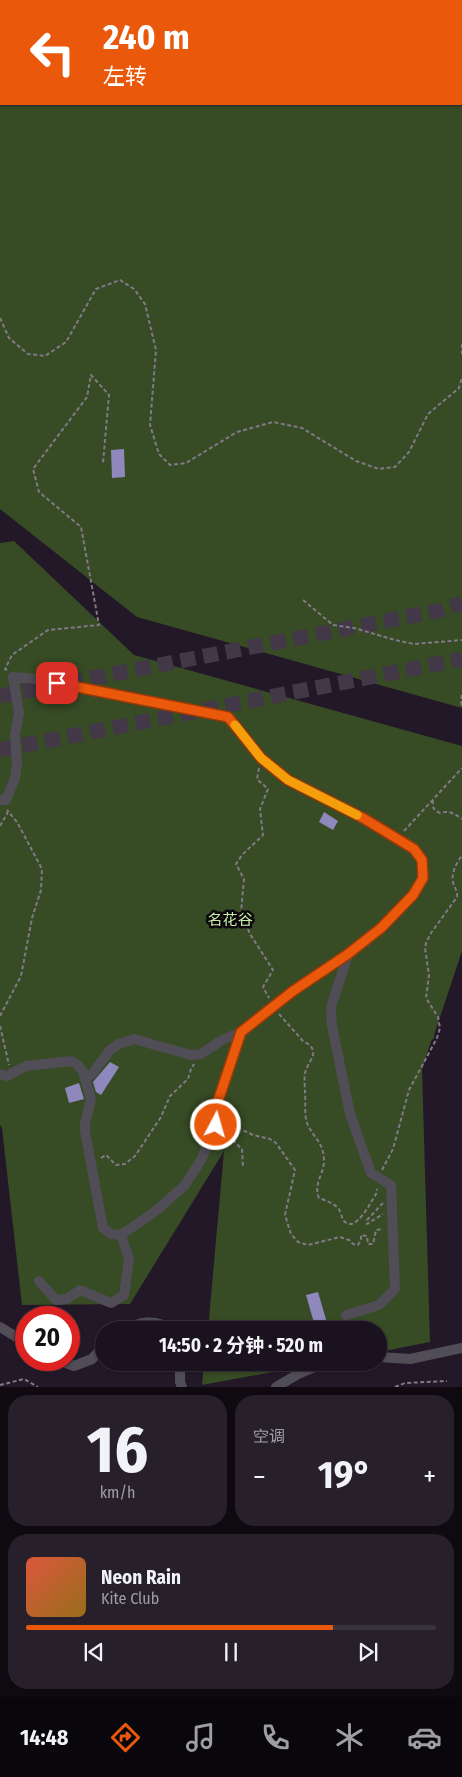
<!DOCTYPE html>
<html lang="zh">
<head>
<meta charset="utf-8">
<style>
	:root { --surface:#1a121e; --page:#27202b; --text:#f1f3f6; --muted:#9f9ea4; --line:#38323c; --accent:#ea580c }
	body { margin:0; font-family:"Fira Sans Condensed","Noto Sans SC",sans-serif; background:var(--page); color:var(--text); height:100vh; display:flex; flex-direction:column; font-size:19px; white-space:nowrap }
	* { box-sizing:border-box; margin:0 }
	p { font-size:16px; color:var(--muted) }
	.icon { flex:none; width:28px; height:28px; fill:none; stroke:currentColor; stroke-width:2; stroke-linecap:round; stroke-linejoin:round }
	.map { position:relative; height:1387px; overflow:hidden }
	.panel { display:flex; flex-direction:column; gap:8px; padding:8px; background:#0e0a10; flex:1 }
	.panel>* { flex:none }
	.guide { position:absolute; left:0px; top:0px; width:462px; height:105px; box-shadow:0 1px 4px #0004,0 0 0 1px var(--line); background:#ea580c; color:#fff; overflow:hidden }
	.speed { position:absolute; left:15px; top:1306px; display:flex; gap:10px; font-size:25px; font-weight:700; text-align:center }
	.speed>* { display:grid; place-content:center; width:65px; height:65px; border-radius:50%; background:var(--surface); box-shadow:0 1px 4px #0004,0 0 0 1px var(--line); line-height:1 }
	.speed .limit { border:8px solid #d22; background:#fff; color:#111 }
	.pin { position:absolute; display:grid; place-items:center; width:42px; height:42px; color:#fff; margin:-21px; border-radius:10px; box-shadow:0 2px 8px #0006 }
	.me { position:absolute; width:55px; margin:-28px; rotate:6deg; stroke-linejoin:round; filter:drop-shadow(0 0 4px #0008) }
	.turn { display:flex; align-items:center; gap:18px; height:105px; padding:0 20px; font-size:22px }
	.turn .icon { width:65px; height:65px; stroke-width:2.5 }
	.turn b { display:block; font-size:35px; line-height:42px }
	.big { font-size:38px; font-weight:700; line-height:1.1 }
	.panel .card { flex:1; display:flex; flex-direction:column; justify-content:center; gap:8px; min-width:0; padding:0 18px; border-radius:20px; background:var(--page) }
	.panel .dial { align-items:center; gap:0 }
	.dial b { font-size:65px; line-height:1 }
	.song { display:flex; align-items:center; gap:15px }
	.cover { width:60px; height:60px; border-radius:8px; background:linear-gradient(135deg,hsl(10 70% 55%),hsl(40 70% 35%)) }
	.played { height:5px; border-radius:2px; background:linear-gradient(90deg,var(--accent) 75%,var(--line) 75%) }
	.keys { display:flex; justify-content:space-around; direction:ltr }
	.heat { display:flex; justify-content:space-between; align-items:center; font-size:28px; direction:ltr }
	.panel .tiles { flex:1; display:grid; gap:8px; grid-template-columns:1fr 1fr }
	.card:last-child { grid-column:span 2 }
	.trip { position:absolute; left:95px; top:1321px; width:292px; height:50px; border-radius:25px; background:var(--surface); box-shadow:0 1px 4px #0004,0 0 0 1px var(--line); font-weight:700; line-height:50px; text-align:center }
	.tab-bar { display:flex; height:80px; justify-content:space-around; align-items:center; background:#0a070c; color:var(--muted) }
	.tab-bar .icon { width:35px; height:35px }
	.tab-bar .active { color:var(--accent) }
	.tab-bar b { font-size:22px; color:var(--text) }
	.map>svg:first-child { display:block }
	.green { fill:#374b25; fill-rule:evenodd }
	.building { fill:#8f88bc }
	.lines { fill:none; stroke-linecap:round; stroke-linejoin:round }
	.highway-tunnel { stroke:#423847; stroke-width:15; stroke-dasharray:15 8; stroke-linecap:butt }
	.path { stroke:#827987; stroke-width:2; stroke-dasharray:4 2.5; stroke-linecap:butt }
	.minor { stroke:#504d56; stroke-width:10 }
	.route-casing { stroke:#983908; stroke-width:12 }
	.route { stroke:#ea580c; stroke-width:9 }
	.slow { stroke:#f59e0b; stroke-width:9 }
	.labels { text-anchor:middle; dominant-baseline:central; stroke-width:5; stroke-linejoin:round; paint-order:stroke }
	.park-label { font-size:15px; fill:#c8f0a5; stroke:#0a060c }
</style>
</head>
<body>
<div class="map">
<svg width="462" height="1387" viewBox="0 0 462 1387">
	<rect width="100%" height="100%" fill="#231828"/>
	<!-- green -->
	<path class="green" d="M0,0H462V708L137,617L0,509ZM1,1H461V104H1Z
		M14,541L134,655L462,746V951L435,1032L434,1038L431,1041L422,1070L430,1342L379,1352V1330H208L224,1151L130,1304L22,1305L2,1128L0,1125V543Z
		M204,1363H322L202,1385Z"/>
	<!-- building -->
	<path class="building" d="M124,449L125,477L112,478L111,450Z
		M324,812L338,821L333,830L319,822Z
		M110,1062L119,1067L101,1095L96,1092L93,1082Z
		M79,1083L84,1099L69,1103L65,1088Z
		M318,1292L329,1330H316L306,1295Z"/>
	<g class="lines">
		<!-- highway-tunnel -->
		<path class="highway-tunnel" d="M0,696L442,610L462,603
			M0,750L462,659"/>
		<!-- path -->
		<path class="path" d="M0,318L9,338L28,354L45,356L66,342L96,289L120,280L134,289L145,304L156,350L150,425L159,454L170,465L186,463L237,432L273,422L302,428L356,461L379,469L395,467L409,452L428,414L459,388L462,377
			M462,344V354
			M303,600L333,625L354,628L395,640L414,644L462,640
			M7,670L5,669L12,655L48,630L99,625L81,527L39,492L33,469L87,397L91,375L109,395L103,463
			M462,695L461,701L462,706
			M259,768L257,779L268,789L260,809L263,835L242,855L236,864L244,879L241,912L250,934L273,970L263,987L269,998
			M433,800C432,807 433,810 440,813C449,810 455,814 462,819
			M0,826L8,812
			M404,831L462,768
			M279,1014L303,1041C323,1051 308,1060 305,1073C304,1079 305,1087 305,1093C306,1101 304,1115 307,1123C313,1138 324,1142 324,1161C324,1174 313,1184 319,1198C324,1200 333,1203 337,1207C341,1210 341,1217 344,1221C356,1234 371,1201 376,1194L377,1189
			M0,1016L21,976L32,918L41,890L42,869L17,822L7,810
			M0,1026L9,1065
			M225,1126H234L253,1135L270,1139L276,1143L295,1170L285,1215L291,1234L298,1242L308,1245L340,1237L349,1240L353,1244L358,1245L361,1240V1235L367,1236L368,1244H373L376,1230L383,1229
			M223,1131L242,1149L243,1168
			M101,1158L106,1155L116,1165L125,1164L135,1156L161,1117L170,1096L188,1079L191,1069L194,1064
			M382,1170L393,1149L409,1090L437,1038L440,1028L438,1017L426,998L429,975L425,948L426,943L431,933L457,897C458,890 454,888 453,882C451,872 457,863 462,855
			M383,1203L367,1220V1224L383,1214
			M331,1330L339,1322
			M0,1385L24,1379L38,1387
			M395,1387L405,1383L447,1381"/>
		<!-- minor -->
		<path class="minor" d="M0,800H6L15,778L17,765L15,735L19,713L13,677L38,679L229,717L261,758L288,780L363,818L415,849L422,860L423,877L413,895L381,928L348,955L293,991L241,1032L222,1040L201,1054L191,1055L134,1039L119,1044L110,1050L92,1074L85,1079
			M0,1074L7,1076L26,1066L71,1061L78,1065L83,1072L91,1099L85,1124V1131L103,1228L111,1234L121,1235L157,1210L185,1185L201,1160L216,1125L215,1110L241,1032
			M39,1281L56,1300L67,1299L80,1290L111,1303L124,1295L129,1259L121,1235
			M346,1315L379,1305L395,1289L391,1185L371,1173L350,1114L332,1026L331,1007L348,955
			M0,1327L26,1343
			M123,1330C138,1322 157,1318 171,1330
			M379,1357L410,1359L462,1348
			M57,1360L74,1366L92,1359L104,1346
			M180,1362V1382L182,1387
			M276,1387L300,1373L327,1362"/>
	</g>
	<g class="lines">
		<!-- route casing -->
		<g class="route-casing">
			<path id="route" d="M57,683L228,717L261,758L288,780L363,818L414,849L422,860L423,878L413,895L381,928L348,954L293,991L241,1032L215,1110L216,1125"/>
		</g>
		<!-- route -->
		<use href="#route" class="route"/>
		<!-- slow -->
		<path class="slow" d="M235,725L261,758L288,780L357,815"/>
	</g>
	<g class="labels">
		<!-- park labels -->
		<g class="park-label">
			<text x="230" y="920">名花谷</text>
		</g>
	</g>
</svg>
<div class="speed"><div class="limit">20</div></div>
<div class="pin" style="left:57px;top:683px;background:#d93025"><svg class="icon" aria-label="arrive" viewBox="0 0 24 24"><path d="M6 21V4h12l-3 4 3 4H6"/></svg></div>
<svg class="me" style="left:216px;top:1125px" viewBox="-20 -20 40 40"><circle r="17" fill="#ea580c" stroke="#fff" stroke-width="3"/><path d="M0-11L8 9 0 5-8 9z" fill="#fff"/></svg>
<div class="trip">14:50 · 2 分钟 · 520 m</div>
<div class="guide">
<div class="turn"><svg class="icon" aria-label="left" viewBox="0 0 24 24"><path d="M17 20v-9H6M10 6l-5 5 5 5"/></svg><div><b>240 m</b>左转</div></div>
</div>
</div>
<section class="panel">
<div class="tiles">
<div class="card dial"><b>16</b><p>km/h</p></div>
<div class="card"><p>空调</p>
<div class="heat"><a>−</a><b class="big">19°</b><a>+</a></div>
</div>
<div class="card">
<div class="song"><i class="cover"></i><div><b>Neon Rain</b><p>Kite Club</p></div></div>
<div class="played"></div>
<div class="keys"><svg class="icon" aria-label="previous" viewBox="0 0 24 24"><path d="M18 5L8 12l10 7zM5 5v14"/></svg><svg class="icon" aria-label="pause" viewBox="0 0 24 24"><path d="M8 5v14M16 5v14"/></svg><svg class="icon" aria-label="next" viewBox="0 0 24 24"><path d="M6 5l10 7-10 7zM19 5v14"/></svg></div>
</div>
</div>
</section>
<nav class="tab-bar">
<b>14:48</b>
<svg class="icon active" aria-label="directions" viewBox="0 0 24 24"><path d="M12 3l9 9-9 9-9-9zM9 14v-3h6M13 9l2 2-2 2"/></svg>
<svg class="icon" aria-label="music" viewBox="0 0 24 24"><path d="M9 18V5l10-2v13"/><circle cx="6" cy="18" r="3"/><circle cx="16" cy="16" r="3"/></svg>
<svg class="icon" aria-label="phone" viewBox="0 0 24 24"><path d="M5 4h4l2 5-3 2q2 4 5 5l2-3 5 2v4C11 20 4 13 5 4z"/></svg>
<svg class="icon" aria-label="climate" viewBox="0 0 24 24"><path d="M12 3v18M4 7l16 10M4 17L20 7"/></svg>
<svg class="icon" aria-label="car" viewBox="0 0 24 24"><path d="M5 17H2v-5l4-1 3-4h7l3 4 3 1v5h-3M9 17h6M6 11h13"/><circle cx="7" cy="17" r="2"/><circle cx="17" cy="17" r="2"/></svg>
</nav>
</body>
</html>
